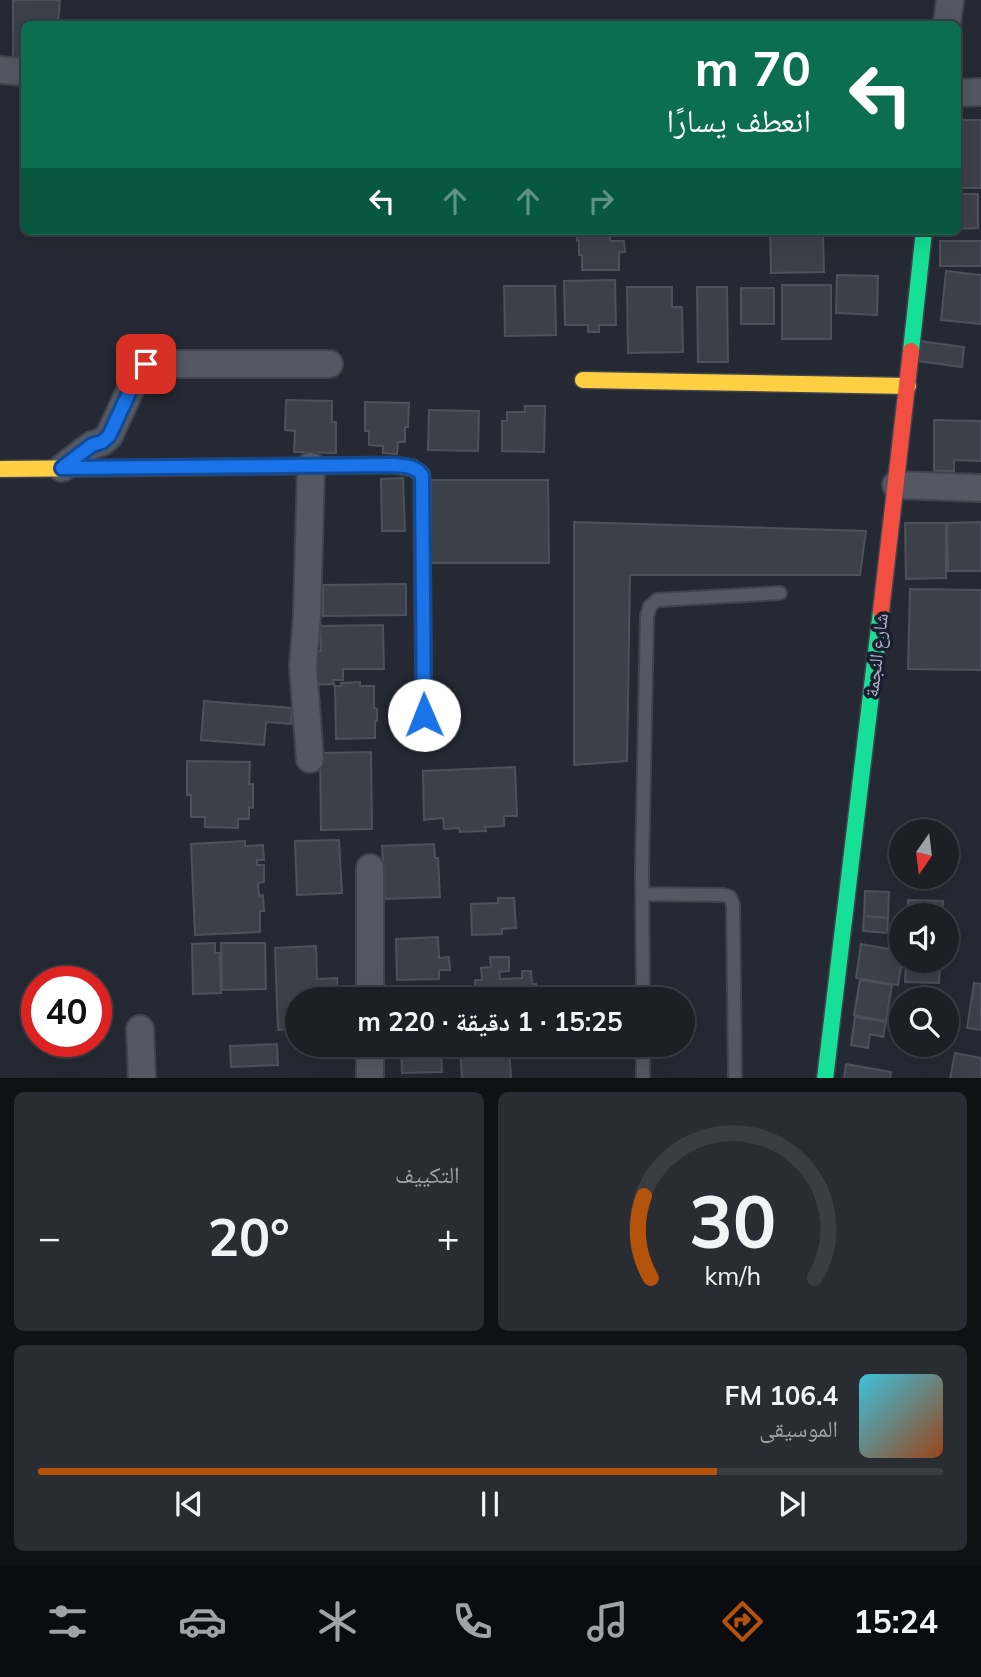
<!DOCTYPE html>
<html lang="ar">
<head>
<meta charset="utf-8">
<style>
	:root { --surface:#1c1f26; --page:#292c32; --text:#f1f3f6; --muted:#a0a2a7; --line:#3a3d43; --accent:#b45309 }
	body { margin:0; font-family:Mulish,"Noto Naskh Arabic",sans-serif; background:var(--page); color:var(--text); direction:rtl; height:100vh; display:flex; flex-direction:column; font-size:26px; white-space:nowrap }
	* { box-sizing:border-box; margin:0 }
	p { font-size:23px; color:var(--muted) }
	.icon { flex:none; width:38px; height:38px; fill:none; stroke:currentColor; stroke-width:2; stroke-linecap:round; stroke-linejoin:round }
	.map { position:relative; height:1078px; overflow:hidden; direction:ltr }
	.side { display:flex; flex-direction:column; gap:14px; padding:14px; background:#0f1115; flex:1 }
	.side>* { flex:none }
	.hud { position:absolute; left:21px; top:21px; width:940px; height:214px; border-radius:10px; box-shadow:0 7px 28px #0002,0 0 0 2px var(--line); direction:rtl; background:#0b6e4f; color:#fff; overflow:hidden }
	.needle { width:46px; rotate:194deg }
	.buttons { position:absolute; left:889px; top:819px; display:grid; gap:14px }
	.buttons a { display:grid; place-items:center; width:70px; height:70px; border-radius:50%; background:var(--surface); box-shadow:0 7px 28px #0002,0 0 0 2px var(--line); font-size:35px }
	.speed { position:absolute; left:21px; top:966px; display:flex; gap:14px; font-size:35px; font-weight:700; text-align:center }
	.speed>* { display:grid; place-content:center; width:91px; height:91px; border-radius:50%; background:var(--surface); box-shadow:0 7px 28px #0002,0 0 0 2px var(--line); line-height:1 }
	.speed .limit { border:10px solid #d22; background:#fff; color:#111 }
	.pin { position:absolute; display:grid; place-items:center; width:60px; height:60px; color:#fff; margin:-30px; border-radius:14px; box-shadow:0 4px 10px #0006 }
	.me { position:absolute; width:77px; margin:-38px; rotate:359deg; stroke-linejoin:round; filter:drop-shadow(0 0 5px #0008) }
	.turn { display:flex; align-items:center; gap:24px; height:147px; padding:0 35px; font-size:32px }
	.turn .icon { width:91px; height:91px; stroke-width:2.5 }
	.turn b { display:block; font-size:49px; line-height:60px }
	.lanes { display:flex; align-items:center; height:66px; padding:0 35px; background:#0003; justify-content:center; gap:35px; direction:ltr }
	.lanes .off { opacity:.35 }
	.big { font-size:52px; font-weight:700; line-height:1.1 }
	.side .widget { flex:1; display:flex; flex-direction:column; justify-content:center; gap:10px; min-width:0; padding:0 24px; border-radius:10px; background:var(--page) }
	.side .dial { align-items:center; gap:0 }
	.dial svg { height:182px; overflow:visible; fill:none; stroke:var(--line); stroke-width:7; stroke-linecap:round; text-anchor:middle }
	.dial text { fill:var(--text); stroke:none }
	.song { display:flex; align-items:center; gap:21px }
	.cover { width:84px; height:84px; border-radius:10px; background:linear-gradient(135deg,hsl(190 70% 55%),hsl(20 70% 35%)) }
	.played { height:7px; border-radius:4px; background:linear-gradient(90deg,var(--accent) 75%,var(--line) 75%) }
	.keys { display:flex; justify-content:space-around; direction:ltr }
	.heat { display:flex; justify-content:space-between; align-items:center; font-size:38px; direction:ltr }
	.side .tiles { flex:1; display:grid; gap:14px; grid-template-columns:1fr 1fr }
	.widget:last-child { grid-column:span 2 }
	.trip { position:absolute; left:285px; top:987px; width:410px; height:70px; border-radius:35px; background:var(--surface); box-shadow:0 7px 28px #0002,0 0 0 2px var(--line); font-weight:700; line-height:70px; text-align:center; direction:rtl }
	.dock { display:flex; height:112px; justify-content:space-around; align-items:center; background:#0b0c0f; color:var(--muted) }
	.dock .icon { width:49px; height:49px }
	.dock .selected { color:var(--accent) }
	.dock b { font-size:32px; color:var(--text) }
	.map>svg:first-child { display:block }
	.building { fill:#3d4049; stroke:#4c515c; stroke-width:2 }
	.lines { fill:none; stroke-linecap:round; stroke-linejoin:round }
	.lane-casing { stroke:#41444c; stroke-width:16 }
	.street-casing { stroke:#41444c; stroke-width:30 }
	.fast-casing { stroke:#41444c; stroke-width:19 }
	.slow-casing { stroke:#41444c; stroke-width:19 }
	.jam-casing { stroke:#41444c; stroke-width:19 }
	.lane { stroke:#545862; stroke-width:12 }
	.street { stroke:#545862; stroke-width:26 }
	.fast { stroke:#16e098; stroke-width:16 }
	.slow { stroke:#ffcf43; stroke-width:16 }
	.jam { stroke:#f24e42; stroke-width:16 }
	.route-casing { stroke:#114b97; stroke-width:18 }
	.route { stroke:#1a73e8; stroke-width:12 }
	.labels { text-anchor:middle; dominant-baseline:central; stroke-width:7; stroke-linejoin:round; paint-order:stroke }
	.street-label { font-size:19px; fill:#adb4c6; stroke:#191f2e }
</style>
</head>
<body>
<div class="map">
<svg width="981" height="1079" viewBox="0 0 981 1079">
	<rect width="100%" height="100%" fill="#252933"/>
	<!-- building -->
	<path class="building" d="M13,0H60L58,24H24V57L13,58Z
		M962,120H981V188H962Z
		M957,194H978V228L957,229Z
		M577,231H610V241H624L625,252H619V270H582V255H579V241H577Z
		M770,231H823L824,272L771,273Z
		M940,241H981V266H940Z
		M946,271L981,275V324L941,320Z
		M837,275L878,276L877,315L836,313Z
		M615,280L616,325H599V332H588V325H565L564,281Z
		M782,285H831V339H782Z
		M504,286H555L556,335L505,336Z
		M627,287H672V307H682L683,352L628,353Z
		M697,287H727L728,362H698Z
		M741,288H774V324H741Z
		M919,341L964,347L962,367L917,361Z
		M286,400L332,401V422H336V453L294,452L295,431L285,430Z
		M365,402L409,403L408,427H405V442H398L397,454L383,453V446L369,445V431H365Z
		M525,406H545L544,452L502,451V421H507V412H525Z
		M429,410L479,411L478,451L428,450Z
		M934,420L981,421V461L954,460V471H934Z
		M403,478L405,531H382L381,479Z
		M431,480H548L549,563H431Z
		M574,522L866,531L860,575H630L627,761L574,765Z
		M981,522V571H948L947,523Z
		M905,523H946V578L906,579Z
		M406,584V615L323,616V585Z
		M910,589L981,590V670L908,669Z
		M383,625L384,669H343V680H333L334,684L310,685L309,651H321L320,626Z
		M360,682V686H374V708L377,709V721H375V738L336,739L335,686H342L341,683Z
		M204,701L292,708L291,724L266,722L264,745L201,740Z
		M371,752L372,829L321,830L320,753Z
		M187,761L250,762L249,784H253V808L249,807V819H238V828L205,827V817H191V795H187Z
		M515,767L517,816H504V826L485,827L486,831L460,832L459,828L444,829L443,818L424,820L423,771Z
		M339,840L342,893L297,895L295,841Z
		M245,841V846L263,845L264,860H257V865H264V882L258,883L259,896L263,895L264,911H260V932L195,935L191,844Z
		M434,844L435,858H438L440,897L385,899L382,846Z
		M865,891L889,892L888,918L864,916Z
		M498,898H514L516,928L502,929V934L472,935L471,904L498,903Z
		M908,900L943,901L942,915H908Z
		M864,916L888,918L887,933L863,931Z
		M438,937L439,958L449,957L450,970H439V979L397,980L396,939Z
		M215,943V953H220L221,993L193,994L192,944Z
		M221,943H265L266,989L222,990Z
		M861,944L901,951L902,961L898,985L856,978Z
		M316,946L317,979L337,978L338,991L318,992V999H298V1022L291,1023L292,1029L278,1030L275,948Z
		M490,957H509V971L499,972L500,979L522,978V971H531L532,984H536L537,999H494V992H475V980H482L481,968L491,967Z
		M906,961H940L939,983L905,982Z
		M860,980L892,985L886,1021L854,1015Z
		M974,983L981,984V1030L967,1028Z
		M855,1017L886,1022L883,1037L870,1034L868,1048L851,1045Z
		M277,1044L278,1065L231,1067L230,1046Z
		M401,1045H441L442,1072L402,1073Z
		M460,1045H509L511,1079H462Z
		M955,1053L981,1058V1079H950Z
		M846,1064L891,1072L890,1079H844Z"/>
	<g class="lines">
		<!-- lane casing -->
		<g class="lane-casing">
			<path id="lane" d="M642,894L724,895L730,897L733,905L735,1079
				M643,999L642,869L647,616L650,606L657,600L780,593
				M643,1045V1079"/>
		</g>
		<!-- street casing -->
		<g class="street-casing">
			<path id="street" d="M947,24L950,0
				M0,70L24,72
				M957,93L981,92
				M62,468L92,445L102,442L109,436L134,382L137,371L146,364H329
				M896,485L981,488
				M310,759L303,666L307,615L311,466
				M370,868V999
				M140,1029L142,1079
				M370,1045V1079"/>
		</g>
		<!-- fast casing -->
		<g class="fast-casing">
			<path id="fast" d="M911,351L924,231
				M825,1079L881,611"/>
		</g>
		<!-- slow casing -->
		<g class="slow-casing">
			<path id="slow" d="M583,380L908,386
				M0,469L394,465L413,468L422,475V507"/>
		</g>
		<!-- jam casing -->
		<g class="jam-casing">
			<path id="jam" d="M422,507L424,715
				M881,611L911,351"/>
		</g>
		<!-- lane -->
		<use href="#lane" class="lane"/>
		<!-- street -->
		<use href="#street" class="street"/>
		<!-- fast -->
		<use href="#fast" class="fast"/>
		<!-- slow -->
		<use href="#slow" class="slow"/>
		<!-- jam -->
		<use href="#jam" class="jam"/>
	</g>
	<g class="lines">
		<!-- route casing -->
		<g class="route-casing">
			<path id="route" d="M146,364L138,370L134,382L109,436L102,442L92,445L62,468L394,465C404,466 416,466 422,475L424,715"/>
		</g>
		<!-- route -->
		<use href="#route" class="route"/>
	</g>
	<g class="labels">
		<!-- street labels -->
		<g class="street-label">
			<text transform="translate(876 655) rotate(-83)">شارع النجمة</text>
		</g>
	</g>
</svg>
<div class="buttons">
<a><svg class="needle" viewBox="-14 -14 28 28"><path d="M0-13l5 13h-10z" fill="#e53935"/><path d="M0 13l5-13h-10z" fill="#a0a2a7"/></svg></a>
<a><svg class="icon" aria-label="sound" viewBox="0 0 24 24"><path d="M4 9h4l5-4v14l-5-4H4zM17 9q2 3 0 6"/></svg></a>
<a><svg class="icon" aria-label="search" viewBox="0 0 24 24"><circle cx="10" cy="10" r="6"/><path d="M15 15l6 6"/></svg></a>
</div>
<div class="speed"><div class="limit">40</div></div>
<div class="pin" style="left:146px;top:364px;background:#d93025"><svg class="icon" aria-label="arrive" viewBox="0 0 24 24"><path d="M6 21V4h12l-3 4 3 4H6"/></svg></div>
<svg class="me" style="left:424px;top:715px" viewBox="-20 -20 40 40"><circle r="19" fill="#fff"/><path d="M0-13L10 11 0 6-10 11z" fill="#1a73e8"/></svg>
<div class="trip">15:25 · 1 دقيقة · 220 m</div>
<div class="hud">
<div class="turn"><svg class="icon" aria-label="left" viewBox="0 0 24 24"><path d="M17 20v-9H6M10 6l-5 5 5 5"/></svg><div><b>70 m</b>انعطف يسارًا</div></div>
<div class="lanes"><svg class="icon" aria-label="left" viewBox="0 0 24 24"><path d="M17 20v-9H6M10 6l-5 5 5 5"/></svg><svg class="icon off" aria-label="ahead" viewBox="0 0 24 24"><path d="M12 20V5M6 11l6-6 6 6"/></svg><svg class="icon off" aria-label="ahead" viewBox="0 0 24 24"><path d="M12 20V5M6 11l6-6 6 6"/></svg><svg class="icon off" aria-label="right" viewBox="0 0 24 24"><path d="M7 20v-9h11M14 6l5 5-5 5"/></svg></div>
</div>
</div>
<section class="side">
<div class="tiles">
<div class="widget dial"><svg viewBox="0 0 100 80">
<path d="M14 69A42 42 0 1 1 86 69"/>
<path d="M14 69A42 42 0 0 1 11 33" stroke="#b45309"/>
<text x="50" y="56" font-size="32" font-weight="700">30</text>
<text x="50" y="72" font-size="11">km/h</text>
</svg></div>
<div class="widget"><p>التكييف</p>
<div class="heat"><a>−</a><b class="big">20°</b><a>+</a></div>
</div>
<div class="widget">
<div class="song"><i class="cover"></i><div><b>106.4 FM</b><p>الموسيقى</p></div></div>
<div class="played"></div>
<div class="keys"><svg class="icon" aria-label="previous" viewBox="0 0 24 24"><path d="M18 5L8 12l10 7zM5 5v14"/></svg><svg class="icon" aria-label="pause" viewBox="0 0 24 24"><path d="M8 5v14M16 5v14"/></svg><svg class="icon" aria-label="next" viewBox="0 0 24 24"><path d="M6 5l10 7-10 7zM19 5v14"/></svg></div>
</div>
</div>
</section>
<nav class="dock">
<b>15:24</b>
<svg class="icon selected" aria-label="directions" viewBox="0 0 24 24"><path d="M12 3l9 9-9 9-9-9zM9 14v-3h6M13 9l2 2-2 2"/></svg>
<svg class="icon" aria-label="music" viewBox="0 0 24 24"><path d="M9 18V5l10-2v13"/><circle cx="6" cy="18" r="3"/><circle cx="16" cy="16" r="3"/></svg>
<svg class="icon" aria-label="phone" viewBox="0 0 24 24"><path d="M5 4h4l2 5-3 2q2 4 5 5l2-3 5 2v4C11 20 4 13 5 4z"/></svg>
<svg class="icon" aria-label="climate" viewBox="0 0 24 24"><path d="M12 3v18M4 7l16 10M4 17L20 7"/></svg>
<svg class="icon" aria-label="car" viewBox="0 0 24 24"><path d="M5 17H2v-5l4-1 3-4h7l3 4 3 1v5h-3M9 17h6M6 11h13"/><circle cx="7" cy="17" r="2"/><circle cx="17" cy="17" r="2"/></svg>
<svg class="icon" aria-label="filters" viewBox="0 0 24 24"><path d="M4 7h16M4 17h16"/><circle cx="9" cy="7" r="2"/><circle cx="15" cy="17" r="2"/></svg>
</nav>
</body>
</html>
